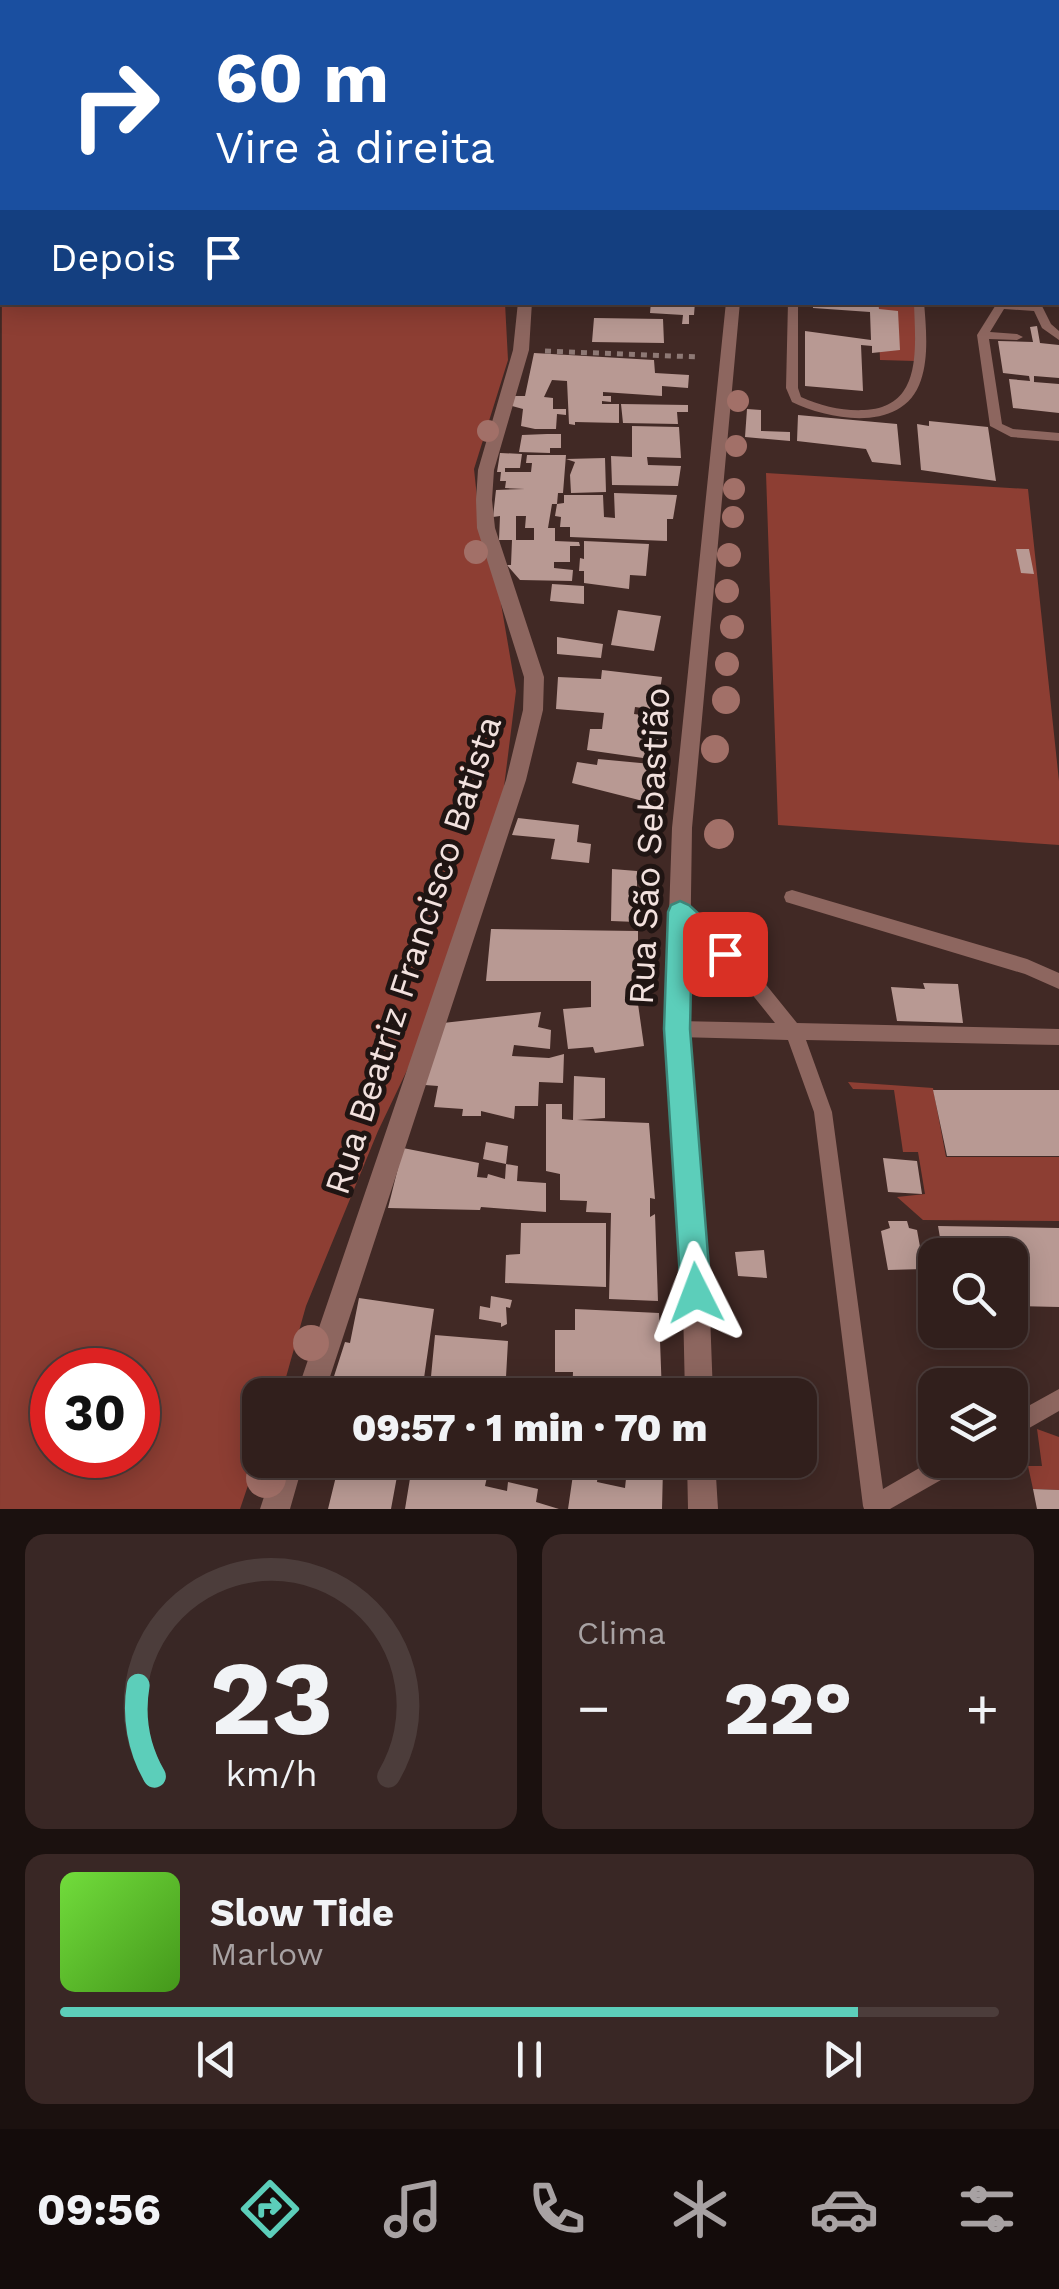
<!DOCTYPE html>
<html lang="pt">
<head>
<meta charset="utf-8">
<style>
	:root { --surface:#311f1c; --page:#392725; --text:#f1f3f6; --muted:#a8a2a3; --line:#4c3d3b; --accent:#5cceba }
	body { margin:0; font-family:"Work Sans",sans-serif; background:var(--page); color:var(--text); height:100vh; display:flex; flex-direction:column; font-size:38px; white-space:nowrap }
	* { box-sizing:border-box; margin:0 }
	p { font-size:32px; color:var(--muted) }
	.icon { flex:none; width:55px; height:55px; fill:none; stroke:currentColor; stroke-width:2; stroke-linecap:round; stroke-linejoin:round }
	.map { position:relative; height:1509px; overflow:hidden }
	.sheet { display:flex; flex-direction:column; gap:25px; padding:25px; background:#1b110f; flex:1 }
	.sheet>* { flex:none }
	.banner { position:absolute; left:0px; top:0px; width:1060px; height:305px; box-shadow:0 5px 25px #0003,0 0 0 2px var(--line); background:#1a4fa0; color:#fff; overflow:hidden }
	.fabs { position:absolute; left:918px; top:1238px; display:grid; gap:20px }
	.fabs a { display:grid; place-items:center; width:110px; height:110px; border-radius:20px; background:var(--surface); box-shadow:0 5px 25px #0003,0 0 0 2px var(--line); font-size:50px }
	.speed { position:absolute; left:30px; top:1348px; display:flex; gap:20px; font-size:50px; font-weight:700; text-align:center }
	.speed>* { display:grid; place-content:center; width:130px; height:130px; border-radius:50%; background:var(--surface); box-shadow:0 5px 25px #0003,0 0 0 2px var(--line); line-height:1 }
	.speed .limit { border:15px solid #d22; background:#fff; color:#111 }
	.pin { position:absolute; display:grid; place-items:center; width:85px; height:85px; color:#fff; margin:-42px; border-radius:20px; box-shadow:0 5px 15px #0006 }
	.me { position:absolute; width:110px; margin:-55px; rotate:357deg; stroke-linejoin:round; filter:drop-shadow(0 0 8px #0008) }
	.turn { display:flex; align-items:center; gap:35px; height:210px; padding:0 50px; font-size:45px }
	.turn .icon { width:130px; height:130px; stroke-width:2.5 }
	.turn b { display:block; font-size:70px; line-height:85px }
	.then { display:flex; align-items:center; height:95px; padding:0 50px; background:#0003; gap:20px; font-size:38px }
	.big { font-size:75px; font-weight:800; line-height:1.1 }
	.sheet .card { flex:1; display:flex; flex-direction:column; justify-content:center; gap:15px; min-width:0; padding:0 35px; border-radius:20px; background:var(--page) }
	.sheet .dial { align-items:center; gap:0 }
	.dial svg { height:260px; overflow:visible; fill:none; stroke:var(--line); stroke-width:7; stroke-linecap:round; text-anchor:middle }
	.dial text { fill:var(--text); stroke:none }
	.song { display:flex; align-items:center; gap:30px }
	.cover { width:120px; height:120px; border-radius:15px; background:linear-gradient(135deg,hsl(100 70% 55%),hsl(100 70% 35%)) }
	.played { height:10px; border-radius:5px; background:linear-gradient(90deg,var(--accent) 85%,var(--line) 85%) }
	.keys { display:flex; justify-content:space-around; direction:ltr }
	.heat { display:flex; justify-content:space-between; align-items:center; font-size:55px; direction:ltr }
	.sheet .tiles { flex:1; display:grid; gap:25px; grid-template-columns:1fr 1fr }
	.card:last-child { grid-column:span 2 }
	.trip { position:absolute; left:242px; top:1378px; width:575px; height:100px; border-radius:20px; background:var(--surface); box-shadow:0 5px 25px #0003,0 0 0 2px var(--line); font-weight:800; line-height:100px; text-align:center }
	.menu { display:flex; height:160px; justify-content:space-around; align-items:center; background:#140c0b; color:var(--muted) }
	.menu .icon { width:70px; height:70px }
	.menu .on { color:var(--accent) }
	.menu b { font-size:45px; color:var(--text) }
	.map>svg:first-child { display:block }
	.green { fill:#8d3e33; fill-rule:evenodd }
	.building { fill:#b89993; fill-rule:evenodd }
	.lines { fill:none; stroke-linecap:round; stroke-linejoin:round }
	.path-far1 { stroke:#8e7975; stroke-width:4; stroke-dasharray:5 5; stroke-linecap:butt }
	.path { stroke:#8e7975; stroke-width:5; stroke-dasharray:6 6; stroke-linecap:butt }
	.lane { fill:#8d665f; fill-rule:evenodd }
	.street { fill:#8d665f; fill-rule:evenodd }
	.secondary { fill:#c08379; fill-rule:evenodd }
	.tree { fill:#a27068 }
	.route { fill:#5cceba; stroke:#3c8679; stroke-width:2.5 }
	.labels { text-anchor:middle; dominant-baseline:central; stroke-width:10; stroke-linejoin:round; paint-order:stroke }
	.street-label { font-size:35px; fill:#f2e1de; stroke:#201513 }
</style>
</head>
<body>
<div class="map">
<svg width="1059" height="1509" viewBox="0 0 1059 1509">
	<rect width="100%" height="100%" fill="#412925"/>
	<!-- green -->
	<path class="green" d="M2,221V302L505,303L508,360L474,469L479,516L499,592L516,691L503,795L431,1020L378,1131L306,1306L281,1395H260V1450L240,1509H0ZM52,1370H138V1455H52Z
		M878,303L915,306V361L880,360Z
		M766,473L1028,489L1059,781V845L778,825Z
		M848,1082L933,1088L946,1157H1059V1221L923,1220L897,1197L925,1194L918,1152H903L894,1090L853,1089Z
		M1037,1429L1059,1437V1490L1033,1489L1028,1466H1042Z"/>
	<!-- building -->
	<path class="building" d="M651,302H695L694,315H689V324H682L683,315L650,313Z
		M813,302H853V307H870V302H878L879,309L898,311L900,350L872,353V346L861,345L863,391L805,386V331L871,340L870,312L813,308Z
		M594,318L663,319L664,343L592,342Z
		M1037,326L1040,343L1059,345V378L1034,376V382L1059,384V413L1013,408L1009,379L1030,381L1029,376L1003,373L998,341L1033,342L1030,327Z
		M534,353L654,360L655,373L689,375L688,388L662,386V396L603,392V396H611V402L602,401V404H619V423L575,422V425L569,424L567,381L552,380L544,397L553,398V409H566V415L557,414L556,429H535L521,426L523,409L512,406L514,396H525Z
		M621,404L688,405V412H677L678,424L623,423Z
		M747,409L761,410V431L790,432V441L745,437Z
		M798,415L897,424L901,465L872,462L866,449L797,441Z
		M929,421L988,427L996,481L921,470L917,424L929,426Z
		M632,426L679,427L681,458L647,457L648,465L681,466L678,486L612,485L611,456L632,457Z
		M547,434H561V448H550V453L519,452L522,435Z
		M500,453L522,454L520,468H505V472H531L532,463H526L527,455H566L563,493H558L557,504H552L548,528H555V541L579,542L580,546H570V562H554V568L573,570L572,581L520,580L507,565H511L512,540H499L500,516L493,517L496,490L525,489L505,488L506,481H500L501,472H497ZM516,516H526L525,528H534V540H516Z
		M605,458L606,492L571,493L570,475L575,462L566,459Z
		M614,493L677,495L673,519H667V541L570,537V527H560L561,517L555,516L557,504L564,503V495H603L604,517L615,518Z
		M584,541L649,544L646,576L630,575L629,589L584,583V571H579L580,558L584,559Z
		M1016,549H1029L1034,574L1021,573Z
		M552,584L584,586V604L550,601Z
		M618,610L661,616L654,651L611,645Z
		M557,637L603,644L601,658L557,654Z
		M602,670L662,677L657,710L635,707L634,714L662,718L657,760L587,750L590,729H602L604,713L556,709L558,677L601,679Z
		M598,759L651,764L643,801L572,783L577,762L597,765Z
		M518,818L579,825L577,842L591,844L589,863L551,859L555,839L512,835Z
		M612,869L637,871V922L611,921Z
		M491,929L638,931V1004L644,1046L595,1053L593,1047L568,1049L563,1009L591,1007V981H486Z
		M923,983L958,984L963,1023L897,1021L891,987L925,989Z
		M541,1012L538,1027L551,1030L550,1049L514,1045L512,1056L549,1058L564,1054L563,1083L539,1082L538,1106H515L514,1119L481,1111V1116H462L463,1109L434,1107L438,1086L425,1085L443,1023Z
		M574,1076L605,1078V1118L577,1120L649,1123L655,1199L650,1198V1217L655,1214L658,1301L609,1299L611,1213L586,1212L587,1201L560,1200V1174L546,1171V1104H562V1119L573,1120Z
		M933,1090H1059V1156H947Z
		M486,1142L508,1146L506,1164L483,1159Z
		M403,1148L479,1163L477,1177L487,1178L488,1174L505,1179L506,1164L518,1166L517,1181L546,1183V1212L481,1207L480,1210L388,1208Z
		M883,1158L917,1161L922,1194L888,1192Z
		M888,1221H907L909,1228L917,1230L924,1269L888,1270L881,1231L890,1228Z
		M521,1223H606V1287L505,1283L506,1255L520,1254Z
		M938,1226L1059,1228V1307L1010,1306V1255H943Z
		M764,1250L767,1278L738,1276L735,1252Z
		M491,1296L512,1300L510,1308L506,1307L507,1324L501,1327V1323L479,1319L480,1306L490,1308Z
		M359,1298L434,1309L423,1385L430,1387L435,1335L508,1341L505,1395H328L345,1342L350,1343Z
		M575,1309L659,1313L662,1395H572L573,1372H555V1330H575Z
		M328,1460H400L391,1509H328L339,1464Z
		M413,1460H457L455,1471L487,1477L485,1486L507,1491L508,1482L538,1489L536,1502L559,1509H405Z
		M543,1460H569L567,1476L541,1475Z
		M628,1460L663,1468L662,1509H568L574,1468L598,1473L597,1482L625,1488Z
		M1033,1489L1059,1490V1509H1037Z"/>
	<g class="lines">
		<!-- path-far1 -->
		<path class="path-far1" d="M976,0L983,2"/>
		<!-- path -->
		<path class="path" d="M545,351L699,357"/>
		<!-- lane -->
		<path class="lane" d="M1058,227H1059V233H1058Z
			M1058,261H1059V269H1058Z
			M788,302H798V388L801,397C821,406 842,411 864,410C924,408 915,346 914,302H924C926,327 929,356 921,380C904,433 831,421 792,402L786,388Z
			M1011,302L1042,306L1051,324L1059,331V340L1042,328L1034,311L1004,309L990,332L1017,334L1023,337L1017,340L989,339L1002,424L1013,429L1059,433V441L1011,437L990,426L977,335L997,303Z
			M792,890L1027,959L1059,973V989L1025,974L786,902L784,897L786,892Z
			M680,905L686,907L754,970L797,1023L1059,1029V1045L806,1040L832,1112L883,1489L935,1459L965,1460L962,1468L890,1509H864L863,1506L814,1112L788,1040L677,1037L671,1035L668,1029L671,1023L677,1021L775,1023L742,982L674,917L672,912L674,907Z
			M1059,1389V1411L1010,1439V1416Z"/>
		<!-- street -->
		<path class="street" d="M748,0H758L759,2H748Z
			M518,302H532L529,350L494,470L492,500L495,528L544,677L543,710L526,780L324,1395H296L506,780L523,710L524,677L477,528L476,500L478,470L513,350Z
			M726,302H740L692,828L689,1029L708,1259L713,1395H685L682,1259L665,1029L672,828Z
			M276,1460H304L290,1509H260Z
			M687,1460H715L718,1509H688Z"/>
		<!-- secondary -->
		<path class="secondary" d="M916,0H933L935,2H918Z
			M1058,39H1059V46H1058Z"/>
	</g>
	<!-- trees -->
	<g class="tree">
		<circle cx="738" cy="401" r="11"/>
		<circle cx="488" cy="431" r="11"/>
		<circle cx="736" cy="446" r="11"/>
		<circle cx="734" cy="489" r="11"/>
		<circle cx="733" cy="517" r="11"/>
		<circle cx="476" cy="552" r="12"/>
		<circle cx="729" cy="555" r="12"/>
		<circle cx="727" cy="591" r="12"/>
		<circle cx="732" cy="627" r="12"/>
		<circle cx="727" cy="664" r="12"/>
		<circle cx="726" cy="700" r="14"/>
		<circle cx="715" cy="749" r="14"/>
		<circle cx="719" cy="834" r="15"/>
		<circle cx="311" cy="1343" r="18"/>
		<circle cx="266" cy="1478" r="20"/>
	</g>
	<!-- route -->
	<path class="route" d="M680,901L689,905L734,946L738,954L734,963L725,966L692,940L690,1029L711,1293L707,1304L696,1308L686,1304L681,1293L664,1029L668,912L671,905Z"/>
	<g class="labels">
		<!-- street labels -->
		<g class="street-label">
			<text transform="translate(649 846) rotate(-87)">Rua São Sebastião</text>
			<text transform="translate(413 955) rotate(-72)">Rua Beatriz Francisco Batista</text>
		</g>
	</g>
</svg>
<div class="fabs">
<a><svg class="icon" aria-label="search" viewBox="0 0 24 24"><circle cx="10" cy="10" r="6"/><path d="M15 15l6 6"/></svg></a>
<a><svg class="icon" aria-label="layers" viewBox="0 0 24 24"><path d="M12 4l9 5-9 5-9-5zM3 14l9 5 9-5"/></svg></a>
</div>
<div class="speed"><div class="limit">30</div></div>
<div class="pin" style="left:725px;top:954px;background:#d93025"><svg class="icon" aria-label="arrive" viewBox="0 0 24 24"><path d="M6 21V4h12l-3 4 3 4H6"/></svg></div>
<svg class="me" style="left:696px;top:1293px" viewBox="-20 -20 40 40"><path d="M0-17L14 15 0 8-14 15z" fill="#5cceba" stroke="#fff" stroke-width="4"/></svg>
<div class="trip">09:57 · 1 min · 70 m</div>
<div class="banner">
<div class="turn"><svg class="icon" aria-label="right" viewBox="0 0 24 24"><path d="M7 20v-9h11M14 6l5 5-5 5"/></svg><div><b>60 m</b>Vire à direita</div></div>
<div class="then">Depois<svg class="icon" aria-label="arrive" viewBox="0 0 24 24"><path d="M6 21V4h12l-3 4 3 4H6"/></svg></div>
</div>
</div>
<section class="sheet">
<div class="tiles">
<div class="card dial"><svg viewBox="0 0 100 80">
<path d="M14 69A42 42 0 1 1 86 69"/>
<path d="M14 69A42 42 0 0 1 9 41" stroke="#5cceba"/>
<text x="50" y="56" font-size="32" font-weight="700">23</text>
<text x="50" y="72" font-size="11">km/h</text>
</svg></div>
<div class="card"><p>Clima</p>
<div class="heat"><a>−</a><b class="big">22°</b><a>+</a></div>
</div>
<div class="card">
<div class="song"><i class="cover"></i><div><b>Slow Tide</b><p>Marlow</p></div></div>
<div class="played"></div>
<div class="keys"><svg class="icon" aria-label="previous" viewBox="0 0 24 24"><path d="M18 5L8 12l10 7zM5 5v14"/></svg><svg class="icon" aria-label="pause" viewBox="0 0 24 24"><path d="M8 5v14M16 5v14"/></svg><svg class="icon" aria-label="next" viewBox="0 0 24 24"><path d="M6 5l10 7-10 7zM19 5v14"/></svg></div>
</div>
</div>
</section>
<nav class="menu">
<b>09:56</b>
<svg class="icon on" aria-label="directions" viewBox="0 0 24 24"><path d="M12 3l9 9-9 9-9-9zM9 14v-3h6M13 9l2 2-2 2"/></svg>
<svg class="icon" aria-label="music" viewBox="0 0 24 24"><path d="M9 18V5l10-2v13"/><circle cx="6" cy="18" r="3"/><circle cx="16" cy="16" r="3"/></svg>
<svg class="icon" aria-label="phone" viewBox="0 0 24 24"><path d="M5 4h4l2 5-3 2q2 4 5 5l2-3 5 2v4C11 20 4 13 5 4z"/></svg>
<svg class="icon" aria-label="climate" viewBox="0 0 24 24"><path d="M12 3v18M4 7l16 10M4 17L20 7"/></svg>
<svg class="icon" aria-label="car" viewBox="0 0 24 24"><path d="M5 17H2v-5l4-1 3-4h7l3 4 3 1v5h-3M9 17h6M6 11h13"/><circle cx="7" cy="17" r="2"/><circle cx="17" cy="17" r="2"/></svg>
<svg class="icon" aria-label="filters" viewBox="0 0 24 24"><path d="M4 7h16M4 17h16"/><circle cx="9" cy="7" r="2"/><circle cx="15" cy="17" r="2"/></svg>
</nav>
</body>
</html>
